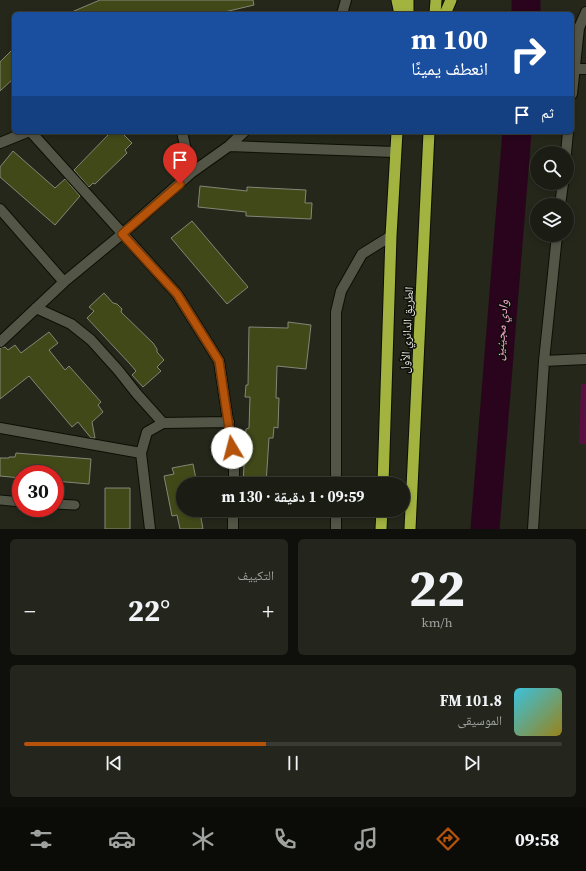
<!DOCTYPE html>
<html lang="ar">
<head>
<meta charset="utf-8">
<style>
	:root { --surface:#1b1d14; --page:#24261d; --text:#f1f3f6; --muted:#a0a2a0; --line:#393b34; --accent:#b45309 }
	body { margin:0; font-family:"Source Serif 4","Noto Naskh Arabic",serif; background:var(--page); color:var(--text); direction:rtl; height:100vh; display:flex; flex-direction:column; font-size:15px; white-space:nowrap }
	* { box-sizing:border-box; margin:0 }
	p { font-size:13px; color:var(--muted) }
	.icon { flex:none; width:22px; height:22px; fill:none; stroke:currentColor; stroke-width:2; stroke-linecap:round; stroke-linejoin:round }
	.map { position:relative; height:529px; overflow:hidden; direction:ltr }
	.drawer { display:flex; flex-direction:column; gap:10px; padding:10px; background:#0f100b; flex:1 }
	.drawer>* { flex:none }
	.hud { position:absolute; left:12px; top:12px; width:562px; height:122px; border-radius:6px; box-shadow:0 2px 6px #0003,0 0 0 1px var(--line); direction:rtl; background:#1a4fa0; color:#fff; overflow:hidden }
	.buttons { position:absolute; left:530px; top:146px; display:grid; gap:8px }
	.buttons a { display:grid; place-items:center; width:44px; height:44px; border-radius:50%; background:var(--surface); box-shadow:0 2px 6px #0003,0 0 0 1px var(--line); font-size:20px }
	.speed { position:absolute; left:12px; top:465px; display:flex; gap:8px; font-size:20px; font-weight:700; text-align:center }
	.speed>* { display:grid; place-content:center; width:52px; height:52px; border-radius:50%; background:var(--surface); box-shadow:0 2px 6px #0003,0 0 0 1px var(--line); line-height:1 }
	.speed .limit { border:6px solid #d22; background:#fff; color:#111 }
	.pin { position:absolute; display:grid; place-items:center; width:34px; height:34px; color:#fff; margin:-41px -17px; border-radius:50% 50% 50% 0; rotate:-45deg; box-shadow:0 0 4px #0007 }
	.pin .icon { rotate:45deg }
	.me { position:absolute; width:44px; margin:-22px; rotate:352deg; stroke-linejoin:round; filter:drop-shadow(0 0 3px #0008) }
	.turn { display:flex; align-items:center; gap:14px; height:84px; padding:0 20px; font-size:18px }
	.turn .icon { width:52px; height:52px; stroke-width:2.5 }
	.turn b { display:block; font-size:28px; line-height:34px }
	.then { display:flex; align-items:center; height:38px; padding:0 20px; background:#0003; gap:8px; font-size:15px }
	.big { font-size:30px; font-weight:700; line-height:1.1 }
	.drawer .tile { flex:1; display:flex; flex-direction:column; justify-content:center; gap:6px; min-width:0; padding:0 14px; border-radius:6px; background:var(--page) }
	.drawer .dial { align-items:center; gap:0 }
	.dial b { font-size:52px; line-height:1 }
	.song { display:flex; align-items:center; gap:12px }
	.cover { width:48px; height:48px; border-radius:6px; background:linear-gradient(135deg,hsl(190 70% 55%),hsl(50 70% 35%)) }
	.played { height:4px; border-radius:2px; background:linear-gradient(90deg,var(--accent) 45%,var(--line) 45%) }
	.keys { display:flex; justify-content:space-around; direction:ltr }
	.heat { display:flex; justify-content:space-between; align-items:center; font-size:22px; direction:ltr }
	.drawer .tiles { flex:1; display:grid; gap:10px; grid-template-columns:1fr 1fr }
	.tile:last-child { grid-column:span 2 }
	.trip { position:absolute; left:176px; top:477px; width:234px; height:40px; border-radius:20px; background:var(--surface); box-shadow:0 2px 6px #0003,0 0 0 1px var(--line); font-weight:700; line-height:40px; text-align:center; direction:rtl }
	.dock { display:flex; height:64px; justify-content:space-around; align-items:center; background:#0b0c08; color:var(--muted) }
	.dock .icon { width:28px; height:28px }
	.dock .active { color:var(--accent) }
	.dock b { font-size:18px; color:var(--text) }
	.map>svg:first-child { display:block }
	.green { fill:#581040 }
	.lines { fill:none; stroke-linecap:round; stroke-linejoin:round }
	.river { stroke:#29041c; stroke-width:29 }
	.building { fill:#424919; stroke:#838777 }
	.service-casing { stroke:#0d0f05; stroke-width:11 }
	.minor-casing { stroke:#0d0f05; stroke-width:12 }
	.trunk-casing { stroke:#0d0f05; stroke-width:13 }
	.service { stroke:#535647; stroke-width:9 }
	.minor { stroke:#535647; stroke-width:10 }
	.trunk { stroke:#a2b340; stroke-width:11 }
	.route-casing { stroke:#753606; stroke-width:10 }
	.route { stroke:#b45309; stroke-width:7 }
	.labels { text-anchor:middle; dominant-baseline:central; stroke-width:3; stroke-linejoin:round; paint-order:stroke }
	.street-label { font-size:12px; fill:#e4e6de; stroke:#0e0f09 }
	.water-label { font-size:13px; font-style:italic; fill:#fca6d6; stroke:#0e0f09 }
</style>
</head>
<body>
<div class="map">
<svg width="586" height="529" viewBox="0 0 586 529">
	<rect width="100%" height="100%" fill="#24271a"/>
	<!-- green -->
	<path class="green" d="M581,384H586V444H579Z"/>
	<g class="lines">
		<!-- river -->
		<path class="river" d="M526,14V0
			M485,529L517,132"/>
	</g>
	<!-- building -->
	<path class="building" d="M100,0H253L254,5L216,14H67Z
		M14,48V78L0,91V62Z
		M111,132H121L132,143L125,150L127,153L95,184L93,183L89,187L74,170Z
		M13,151L55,188L65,179L80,196L55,225L0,177V167Z
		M200,186L247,191V187L306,190L305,203H312L311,219L246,216V212L198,207Z
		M192,221L248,287L227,304L171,238Z
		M104,293L113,303L117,304L122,309L121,312L153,343L157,349V352L164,360L157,367L161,371L143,387L132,375L136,371L130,364L87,318L94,311L89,307Z
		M288,322L311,325L306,369L277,366L276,398H279L278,428L274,427L273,438H269L266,484H243L246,429L249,428L250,397H245L246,385H248L249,327L288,328Z
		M49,332L58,343L49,350L65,370L69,366L101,402L98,405L103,412L92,422L95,438H91L78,422L72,427L29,376L0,399V348L5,347L8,350L15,345L21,353Z
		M16,453L91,459L89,484L55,481V474H21V478L0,476V458H9V457H15Z
		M193,464L197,484H183V510H197L198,513L200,512L203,529H180L177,515L172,516L164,476L174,474L172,468Z
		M105,488H130V529H105Z"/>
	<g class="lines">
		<!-- service casing -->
		<g class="service-casing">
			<path id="service" d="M0,500L21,502
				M55,504L75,505"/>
		</g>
		<!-- minor casing -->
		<g class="minor-casing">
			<path id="minor" d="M342,14L346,0
				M575,69H586
				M572,94L579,28L586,12
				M31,132L177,294L219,361L234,461V484
				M182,132L191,173
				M0,143L27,132
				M229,146L395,152
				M566,153L568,132
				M560,205L563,183
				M0,209L64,282
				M36,308L71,324L91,340L118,370L137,394L163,423
				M0,342L64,282L122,234L191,173L229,146L244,132
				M544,361L586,359
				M0,428L141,453
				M336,484V312L341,291L362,254L391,236
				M233,510V529
				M150,529L141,453L147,432L163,423L229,422
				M336,529V510
				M533,529L544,361L557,235"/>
		</g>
		<!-- trunk casing -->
		<g class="trunk-casing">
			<path id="trunk" d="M397,0L400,14
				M408,14V0
				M435,14L436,0
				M445,14L451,0
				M383,484L391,236L397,132
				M381,529L382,510
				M410,529L429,132"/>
		</g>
		<!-- service -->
		<use href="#service" class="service"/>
		<!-- minor -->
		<use href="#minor" class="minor"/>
		<!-- trunk -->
		<use href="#trunk" class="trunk"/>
	</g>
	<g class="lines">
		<!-- route casing -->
		<g class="route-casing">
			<path id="route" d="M180,184L122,234L177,294L219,361L232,448"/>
		</g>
		<!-- route -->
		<use href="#route" class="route"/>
	</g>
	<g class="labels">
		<!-- street labels -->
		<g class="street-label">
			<text transform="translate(407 330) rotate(-87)">الطريق الدائري الأول</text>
		</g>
		<!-- water labels -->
		<g class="water-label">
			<text transform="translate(501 330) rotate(-85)">وادي مجينين</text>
		</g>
	</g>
</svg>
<div class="buttons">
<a><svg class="icon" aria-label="search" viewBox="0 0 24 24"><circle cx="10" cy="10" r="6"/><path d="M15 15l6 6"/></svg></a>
<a><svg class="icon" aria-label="layers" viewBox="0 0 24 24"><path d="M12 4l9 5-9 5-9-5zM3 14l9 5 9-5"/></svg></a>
</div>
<div class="speed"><div class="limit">30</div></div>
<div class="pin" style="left:180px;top:184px;background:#d93025"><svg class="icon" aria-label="arrive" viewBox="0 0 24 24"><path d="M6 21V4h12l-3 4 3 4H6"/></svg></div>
<svg class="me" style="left:232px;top:448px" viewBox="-20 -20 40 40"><circle r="19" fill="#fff"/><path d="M0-13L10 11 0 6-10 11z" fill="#b45309"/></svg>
<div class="trip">09:59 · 1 دقيقة · 130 m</div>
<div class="hud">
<div class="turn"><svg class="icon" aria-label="right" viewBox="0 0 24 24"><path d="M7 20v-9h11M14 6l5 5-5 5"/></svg><div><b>100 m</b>انعطف يمينًا</div></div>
<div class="then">ثم<svg class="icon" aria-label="arrive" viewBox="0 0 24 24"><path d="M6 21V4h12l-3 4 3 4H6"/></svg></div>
</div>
</div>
<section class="drawer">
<div class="tiles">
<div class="tile dial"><b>22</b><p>km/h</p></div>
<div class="tile"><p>التكييف</p>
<div class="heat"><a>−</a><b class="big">22°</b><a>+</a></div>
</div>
<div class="tile">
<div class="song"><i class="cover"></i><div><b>101.8 FM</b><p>الموسيقى</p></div></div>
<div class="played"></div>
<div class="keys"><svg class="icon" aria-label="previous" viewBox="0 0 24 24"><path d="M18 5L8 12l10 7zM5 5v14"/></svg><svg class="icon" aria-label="pause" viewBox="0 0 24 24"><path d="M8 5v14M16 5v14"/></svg><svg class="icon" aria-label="next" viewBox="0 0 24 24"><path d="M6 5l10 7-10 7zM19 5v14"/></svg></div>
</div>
</div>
</section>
<nav class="dock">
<b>09:58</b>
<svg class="icon active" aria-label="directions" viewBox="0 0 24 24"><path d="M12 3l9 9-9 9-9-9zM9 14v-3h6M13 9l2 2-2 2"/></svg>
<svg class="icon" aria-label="music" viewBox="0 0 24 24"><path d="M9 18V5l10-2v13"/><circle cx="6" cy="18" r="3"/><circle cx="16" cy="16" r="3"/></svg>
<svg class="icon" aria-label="phone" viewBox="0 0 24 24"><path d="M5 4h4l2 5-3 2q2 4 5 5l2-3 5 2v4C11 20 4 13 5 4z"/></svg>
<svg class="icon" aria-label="climate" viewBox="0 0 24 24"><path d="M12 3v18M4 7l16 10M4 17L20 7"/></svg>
<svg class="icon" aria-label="car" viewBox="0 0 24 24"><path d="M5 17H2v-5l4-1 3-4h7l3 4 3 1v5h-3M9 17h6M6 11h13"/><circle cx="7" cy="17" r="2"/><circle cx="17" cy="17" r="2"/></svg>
<svg class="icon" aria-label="filters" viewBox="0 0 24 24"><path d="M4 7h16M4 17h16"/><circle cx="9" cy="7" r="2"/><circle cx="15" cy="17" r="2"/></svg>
</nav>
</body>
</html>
